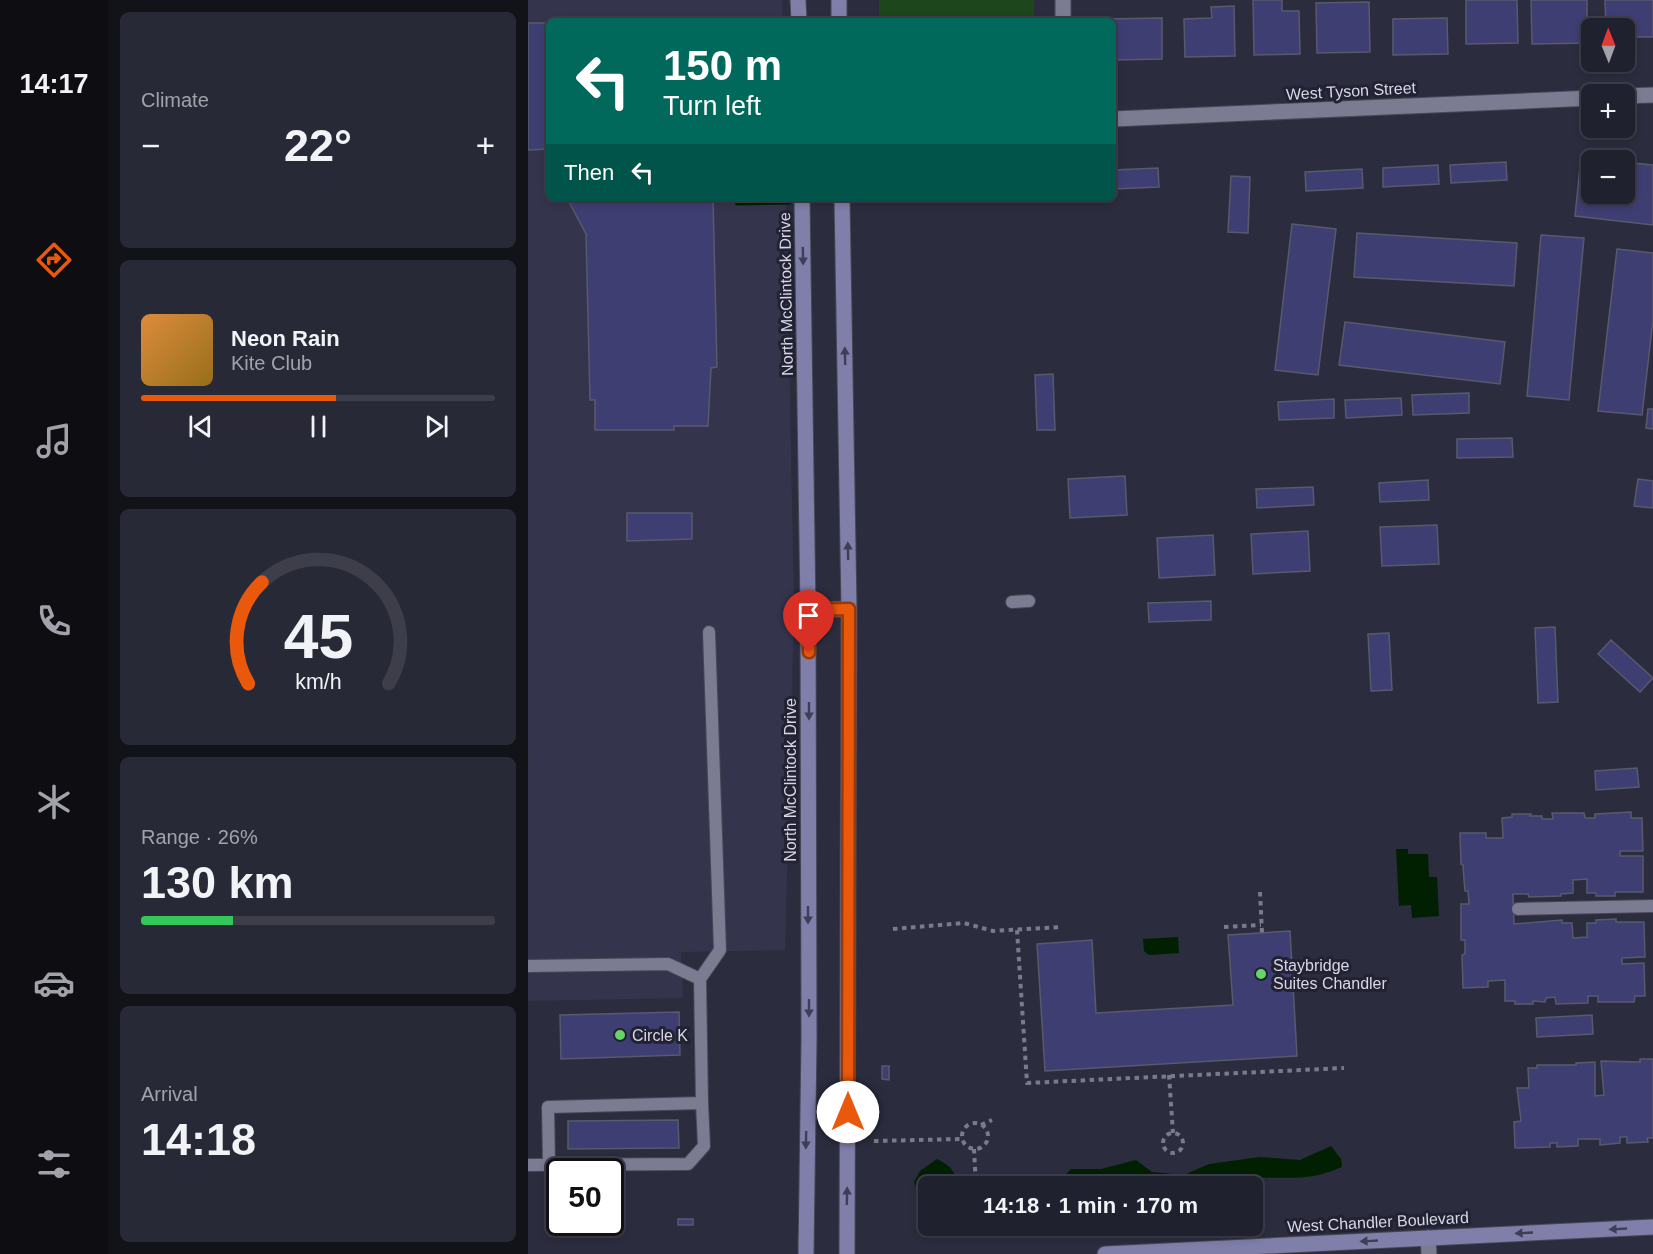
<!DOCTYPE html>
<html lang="en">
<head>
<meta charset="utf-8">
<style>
	:root { --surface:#20212e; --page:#282936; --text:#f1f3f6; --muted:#a2a3aa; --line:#3d3e4a; --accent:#ea580c }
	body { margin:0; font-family:Arial,sans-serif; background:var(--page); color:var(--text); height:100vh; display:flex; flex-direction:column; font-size:22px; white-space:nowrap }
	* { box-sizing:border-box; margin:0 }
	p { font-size:20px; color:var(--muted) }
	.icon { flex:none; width:33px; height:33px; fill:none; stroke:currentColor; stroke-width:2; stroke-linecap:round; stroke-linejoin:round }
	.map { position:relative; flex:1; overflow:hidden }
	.sheet { display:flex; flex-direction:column; gap:12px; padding:12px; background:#121219; width:420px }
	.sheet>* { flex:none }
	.top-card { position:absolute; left:18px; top:18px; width:570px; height:183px; border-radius:9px; box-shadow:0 3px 9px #0003,0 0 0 2px var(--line); background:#00695c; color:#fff; overflow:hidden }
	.needle { width:39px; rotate:359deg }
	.tools { position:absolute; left:1053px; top:18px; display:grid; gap:12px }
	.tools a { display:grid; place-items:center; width:54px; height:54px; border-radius:9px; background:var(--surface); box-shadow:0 3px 9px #0003,0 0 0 2px var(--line); font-size:30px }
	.speed { position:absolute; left:18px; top:1158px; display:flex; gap:12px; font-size:30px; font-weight:700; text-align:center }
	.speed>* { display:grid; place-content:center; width:78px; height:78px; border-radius:50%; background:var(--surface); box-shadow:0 3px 9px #0003,0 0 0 2px var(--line); line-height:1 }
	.speed .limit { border:3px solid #111; border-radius:9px; background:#fff; color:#111 }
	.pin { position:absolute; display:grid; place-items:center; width:51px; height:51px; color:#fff; margin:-62px -26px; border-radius:50% 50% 50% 0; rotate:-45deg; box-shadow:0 0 6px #0007 }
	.pin .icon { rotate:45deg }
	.me { position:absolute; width:66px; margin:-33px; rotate:0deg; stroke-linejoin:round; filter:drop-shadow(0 0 4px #0008) }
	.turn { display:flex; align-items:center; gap:21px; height:126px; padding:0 18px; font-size:27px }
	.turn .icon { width:78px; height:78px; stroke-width:2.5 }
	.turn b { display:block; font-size:42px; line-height:51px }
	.then { display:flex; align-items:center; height:57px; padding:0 18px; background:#0003; gap:12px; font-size:22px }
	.big { font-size:45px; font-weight:800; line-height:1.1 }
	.sheet .tile { flex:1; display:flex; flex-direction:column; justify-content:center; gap:9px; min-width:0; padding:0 21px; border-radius:9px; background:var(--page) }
	.sheet .dial { align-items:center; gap:0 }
	.dial svg { height:156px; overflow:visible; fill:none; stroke:var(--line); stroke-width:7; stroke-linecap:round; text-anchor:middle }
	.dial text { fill:var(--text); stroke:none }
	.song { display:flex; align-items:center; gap:18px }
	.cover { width:72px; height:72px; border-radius:9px; background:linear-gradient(135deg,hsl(30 70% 55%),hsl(40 70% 35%)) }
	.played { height:6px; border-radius:3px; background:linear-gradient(90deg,var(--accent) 55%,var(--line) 55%) }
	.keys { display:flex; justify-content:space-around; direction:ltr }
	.heat { display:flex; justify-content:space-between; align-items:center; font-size:33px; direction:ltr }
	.charge { height:9px; border-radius:4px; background:linear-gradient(90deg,#34c759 26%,var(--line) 0) }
	.trip { position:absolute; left:390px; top:1176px; width:345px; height:60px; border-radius:9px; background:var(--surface); box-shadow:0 3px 9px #0003,0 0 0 2px var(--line); font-weight:800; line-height:60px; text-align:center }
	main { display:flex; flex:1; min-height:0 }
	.tab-bar { display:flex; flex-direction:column; width:108px; justify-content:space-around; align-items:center; background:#0d0d12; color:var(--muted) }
	.tab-bar .icon { width:42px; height:42px }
	.tab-bar .active { color:var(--accent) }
	.tab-bar b { font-size:27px; color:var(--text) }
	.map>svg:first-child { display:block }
	.built { fill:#34354d }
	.green { fill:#1d461c }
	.water { fill:#002001 }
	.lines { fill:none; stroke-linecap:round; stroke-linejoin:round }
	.stream { stroke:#002001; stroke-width:7 }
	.building { fill:#3f3e73; stroke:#58596d; stroke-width:1.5 }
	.lane-casing { stroke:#474756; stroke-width:14 }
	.street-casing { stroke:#474756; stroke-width:17 }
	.secondary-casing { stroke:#474756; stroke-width:17 }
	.path { stroke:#7a7b8a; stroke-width:4; stroke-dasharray:4.5 4.5; stroke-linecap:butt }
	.lane { stroke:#7b7c92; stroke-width:12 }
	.street { stroke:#7b7c92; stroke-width:15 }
	.secondary { stroke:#7f7faa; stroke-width:15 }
	.oneway { fill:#3e3e57 }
	.route-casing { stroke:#983908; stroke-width:15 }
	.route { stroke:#ea580c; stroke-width:10 }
	.poi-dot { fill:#67d466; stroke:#222234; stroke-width:2 }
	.labels { text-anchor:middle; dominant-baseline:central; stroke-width:6; stroke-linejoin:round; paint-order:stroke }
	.street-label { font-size:16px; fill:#d7d8e4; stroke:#222234 }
	.poi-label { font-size:16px; fill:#d7d8e4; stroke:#222234; text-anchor:start }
</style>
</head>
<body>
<main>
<nav class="tab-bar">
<b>14:17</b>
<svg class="icon active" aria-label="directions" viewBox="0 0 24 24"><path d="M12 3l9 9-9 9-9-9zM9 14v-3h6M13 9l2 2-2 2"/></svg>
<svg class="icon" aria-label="music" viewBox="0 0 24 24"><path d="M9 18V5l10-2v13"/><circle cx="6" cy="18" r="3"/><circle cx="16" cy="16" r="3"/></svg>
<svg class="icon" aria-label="phone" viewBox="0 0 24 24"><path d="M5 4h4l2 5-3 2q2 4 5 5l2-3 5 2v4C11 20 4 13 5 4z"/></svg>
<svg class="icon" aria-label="climate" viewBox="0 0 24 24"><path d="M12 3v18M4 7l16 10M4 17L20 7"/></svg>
<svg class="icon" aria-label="car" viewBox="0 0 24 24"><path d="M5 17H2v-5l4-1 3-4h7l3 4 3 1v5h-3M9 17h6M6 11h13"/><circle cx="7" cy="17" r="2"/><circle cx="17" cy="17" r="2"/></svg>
<svg class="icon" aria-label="filters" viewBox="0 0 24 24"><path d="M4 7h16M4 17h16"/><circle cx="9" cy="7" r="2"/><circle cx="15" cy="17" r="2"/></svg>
</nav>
<section class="sheet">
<div class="tile"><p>Climate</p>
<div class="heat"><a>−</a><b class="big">22°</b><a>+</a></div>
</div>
<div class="tile">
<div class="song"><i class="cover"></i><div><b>Neon Rain</b><p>Kite Club</p></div></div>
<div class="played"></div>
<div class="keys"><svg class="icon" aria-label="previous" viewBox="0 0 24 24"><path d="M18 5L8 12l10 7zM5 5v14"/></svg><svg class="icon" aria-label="pause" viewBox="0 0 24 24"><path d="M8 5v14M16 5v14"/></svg><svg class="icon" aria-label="next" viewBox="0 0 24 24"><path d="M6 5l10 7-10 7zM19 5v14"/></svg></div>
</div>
<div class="tile dial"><svg viewBox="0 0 100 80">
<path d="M14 69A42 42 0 1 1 86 69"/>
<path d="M14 69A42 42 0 0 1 21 17" stroke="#ea580c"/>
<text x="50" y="56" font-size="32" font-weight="700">45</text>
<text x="50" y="72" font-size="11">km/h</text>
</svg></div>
<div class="tile"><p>Range · 26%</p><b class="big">130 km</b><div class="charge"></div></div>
<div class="tile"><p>Arrival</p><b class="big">14:18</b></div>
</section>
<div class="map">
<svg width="1125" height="1254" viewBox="0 0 1125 1254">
	<rect width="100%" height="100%" fill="#2b2c3e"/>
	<!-- built -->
	<path class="built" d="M0,0H254L255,21H21V198H258L266,606L257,950L153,952L155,998L0,1001Z"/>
	<!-- green -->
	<path class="green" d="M351,0H506V21H351Z"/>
	<!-- water -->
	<path class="water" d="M868,849H880V854H900L901,877H909L911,916L884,918L883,905L871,906Z
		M650,937L651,953L621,955L616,951L615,939Z
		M803,1146L813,1159L814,1167C802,1172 790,1176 777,1177C750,1180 719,1173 694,1186H526L543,1169H573L608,1160L624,1172L656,1175L681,1164L732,1157L772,1160Z
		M409,1159C423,1166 427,1171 430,1186H400V1206H399L391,1195L386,1182L392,1171Z"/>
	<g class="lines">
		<!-- stream -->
		<path class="stream" d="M210,202L261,201"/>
	</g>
	<!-- building -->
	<path class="building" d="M725,0H754V11H771L772,54L726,55Z
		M938,0H989L990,43L938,44Z
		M1003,0H1059V43L1004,44Z
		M1077,0H1125V37H1096V28H1078Z
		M841,2L842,52L789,53L788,3Z
		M706,6L707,56L657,57L656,19L684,18L683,7Z
		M634,18V59L585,60V21H574V19Z
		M919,18L920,54L865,55V19Z
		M0,23H21V149L0,150Z
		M1053,157L1084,160H1064V194H1096V162L1125,165V225L1047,216Z
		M978,162L979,180L923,183L922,165Z
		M910,165L911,184L855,187V168Z
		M630,168L631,187L585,189V170Z
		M834,169L835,188L778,191L777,172Z
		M703,176L722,177L720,233L700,232Z
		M45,198H185L189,367L183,368L180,426H146V430H67V400H62L58,234L40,200Z
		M764,224L808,229L790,375L747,370Z
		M829,233L989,243L986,286L826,277Z
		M1013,235L1056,238L1041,400L999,396Z
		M1089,249L1125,253V320L1114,415L1070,411Z
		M817,322L977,342L972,384L811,365Z
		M525,374L527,430H509L507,375Z
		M941,393V413L885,415L884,395Z
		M873,398L874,415L818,418L817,400Z
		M806,399V418L751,420L750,402Z
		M1120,409H1125V429L1118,428Z
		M984,438L985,457L929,458V439Z
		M597,476L599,515L542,518L540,479Z
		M1110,479L1125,481V508L1106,506Z
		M900,480L901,500L852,502L851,483Z
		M785,487L786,505L729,508L728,489Z
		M99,513H164V539L99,541Z
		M909,525L911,564L854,566L852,527Z
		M780,531L782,571L725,574L723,534Z
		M685,535L687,575L631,578L629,538Z
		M683,601V620L621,622L620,603Z
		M1027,627L1030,702L1010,703L1007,628Z
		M861,633L864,690L843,691L840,634Z
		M1083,640L1125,678L1112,692L1070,654Z
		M1109,768L1111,787L1068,790L1067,771Z
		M1103,812V818H1114L1115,851H1092V856H1115V892H1087V896H1068V893H1059V879L1045,880V893L1033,894V896L1001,897L1000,894H985L986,924L1034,920V923H1044L1045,938L1059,937V923H1068V920L1088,919V922H1116L1117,957L1094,958V964L1116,963L1117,996H1107L1106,1002H1070V996H1060V1003L1028,1004L1027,997L1018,998L1017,1002L1005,1001V1004H987V1001H977V980L960,981V987L935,988L934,955L937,954V940H933V904H941L940,891H937L936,880L935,865L933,864L932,833H958V838H975L974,818L984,817V814H1003L1002,816H1014V819H1025L1024,813H1056L1057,818H1067V814Z
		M762,931L769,1056L517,1071L509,944L564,940L568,1013L705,1005L700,935Z
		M151,1012L152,1055L33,1059L32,1015Z
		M1064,1015L1065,1034L1009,1037L1008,1018Z
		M1112,1059H1125V1138H1119L1120,1142L1099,1143V1137H1092V1143L1072,1145V1139H1050V1146L1029,1147V1143H1022V1147L987,1148L986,1122L993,1121L989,1088H1001L1000,1068H1009V1065H1048V1063L1067,1062V1096L1076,1095L1073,1061L1112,1062Z
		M354,1066H361V1080L354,1079Z
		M150,1120L151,1148L40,1149V1121Z
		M150,1219H165V1225H150Z"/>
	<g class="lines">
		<!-- lane casing -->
		<g class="lane-casing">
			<path id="lane" d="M484,602L501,601
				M990,909L1125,906
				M0,966L140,964L172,979
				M21,1164L20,1107L174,1103L172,979L192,950L181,632
				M0,1165L160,1164L176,1146L174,1103"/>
		</g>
		<!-- street casing -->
		<g class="street-casing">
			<path id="street" d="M535,0V21
				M1096,96L1125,95
				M585,119L1064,98
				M900,1238L901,1254"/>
		</g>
		<!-- secondary casing -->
		<g class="secondary-casing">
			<path id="secondary" d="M270,0L271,21
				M311,0V21
				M274,198L280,610L281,1039L278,1254
				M314,198L321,609L319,1254
				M280,610L321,609
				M577,1254L1125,1227"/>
		</g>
		<!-- path -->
		<path class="path" d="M732,892L734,933
			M696,927L733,925
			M365,929L436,923L465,931L534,927
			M489,930L499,1083L816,1068
			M641,1075L645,1133
			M434 1136a13 13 0 1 1 26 0a13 13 0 1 1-26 0Z
			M453,1125L464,1120
			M635 1143a10 10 0 1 1 20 0a10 10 0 1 1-20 0Z
			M346,1141L434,1139
			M446,1149L448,1186"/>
		<!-- lane -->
		<use href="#lane" class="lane"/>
		<!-- street -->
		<use href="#street" class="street"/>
		<!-- secondary -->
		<use href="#secondary" class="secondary"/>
	</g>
	<!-- one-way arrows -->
	<defs><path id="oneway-solid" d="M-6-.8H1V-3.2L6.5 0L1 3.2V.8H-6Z" transform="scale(1.5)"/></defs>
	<g class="oneway">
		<use href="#oneway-solid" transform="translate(275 256) rotate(89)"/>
		<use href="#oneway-solid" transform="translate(317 356) rotate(-91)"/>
		<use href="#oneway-solid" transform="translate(320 551) rotate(-91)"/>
		<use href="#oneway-solid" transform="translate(281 711) rotate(90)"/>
		<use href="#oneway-solid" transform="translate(280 915) rotate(90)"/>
		<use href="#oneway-solid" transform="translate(281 1008) rotate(90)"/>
		<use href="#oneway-solid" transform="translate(278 1140) rotate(91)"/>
		<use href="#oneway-solid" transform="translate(319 1196) rotate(-89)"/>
		<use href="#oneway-solid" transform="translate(1090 1229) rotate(177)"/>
		<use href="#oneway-solid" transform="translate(996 1233) rotate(177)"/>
		<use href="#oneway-solid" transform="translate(841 1241) rotate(177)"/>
	</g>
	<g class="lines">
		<!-- route casing -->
		<g class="route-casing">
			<path id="route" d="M281,652L280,610L321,609L320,1112"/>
		</g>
		<!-- route -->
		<use href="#route" class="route"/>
	</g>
	<!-- markers -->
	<g class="poi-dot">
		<circle cx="733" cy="974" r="6"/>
		<circle cx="92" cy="1035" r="6"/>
	</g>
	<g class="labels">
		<!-- street labels -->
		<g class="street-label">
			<text transform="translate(823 91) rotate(-3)">West Tyson Street</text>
			<text transform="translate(258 294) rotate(-91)">North McClintock Drive</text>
			<text transform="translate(262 780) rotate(-90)">North McClintock Drive</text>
			<text transform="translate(850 1222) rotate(-3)">West Chandler Boulevard</text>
		</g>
		<!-- poi labels -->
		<g class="poi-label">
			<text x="745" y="965">Staybridge<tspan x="745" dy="18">Suites Chandler</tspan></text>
			<text x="104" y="1035">Circle K</text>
		</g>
	</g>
</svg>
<div class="tools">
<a><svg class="needle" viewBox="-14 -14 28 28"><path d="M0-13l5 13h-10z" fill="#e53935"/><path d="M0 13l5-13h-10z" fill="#a2a3aa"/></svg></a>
<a>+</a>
<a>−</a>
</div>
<div class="speed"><div class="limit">50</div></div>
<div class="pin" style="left:281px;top:652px;background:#d93025"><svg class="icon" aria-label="arrive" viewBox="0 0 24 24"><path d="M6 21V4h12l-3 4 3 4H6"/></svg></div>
<svg class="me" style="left:320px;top:1112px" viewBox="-20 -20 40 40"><circle r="19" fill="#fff"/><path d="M0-13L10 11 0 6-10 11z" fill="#ea580c"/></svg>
<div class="trip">14:18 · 1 min · 170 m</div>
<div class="top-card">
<div class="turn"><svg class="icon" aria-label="left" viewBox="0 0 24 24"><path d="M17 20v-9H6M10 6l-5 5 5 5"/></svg><div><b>150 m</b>Turn left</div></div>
<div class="then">Then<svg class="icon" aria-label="left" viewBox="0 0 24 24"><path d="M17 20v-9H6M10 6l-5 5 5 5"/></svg></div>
</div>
</div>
</main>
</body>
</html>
